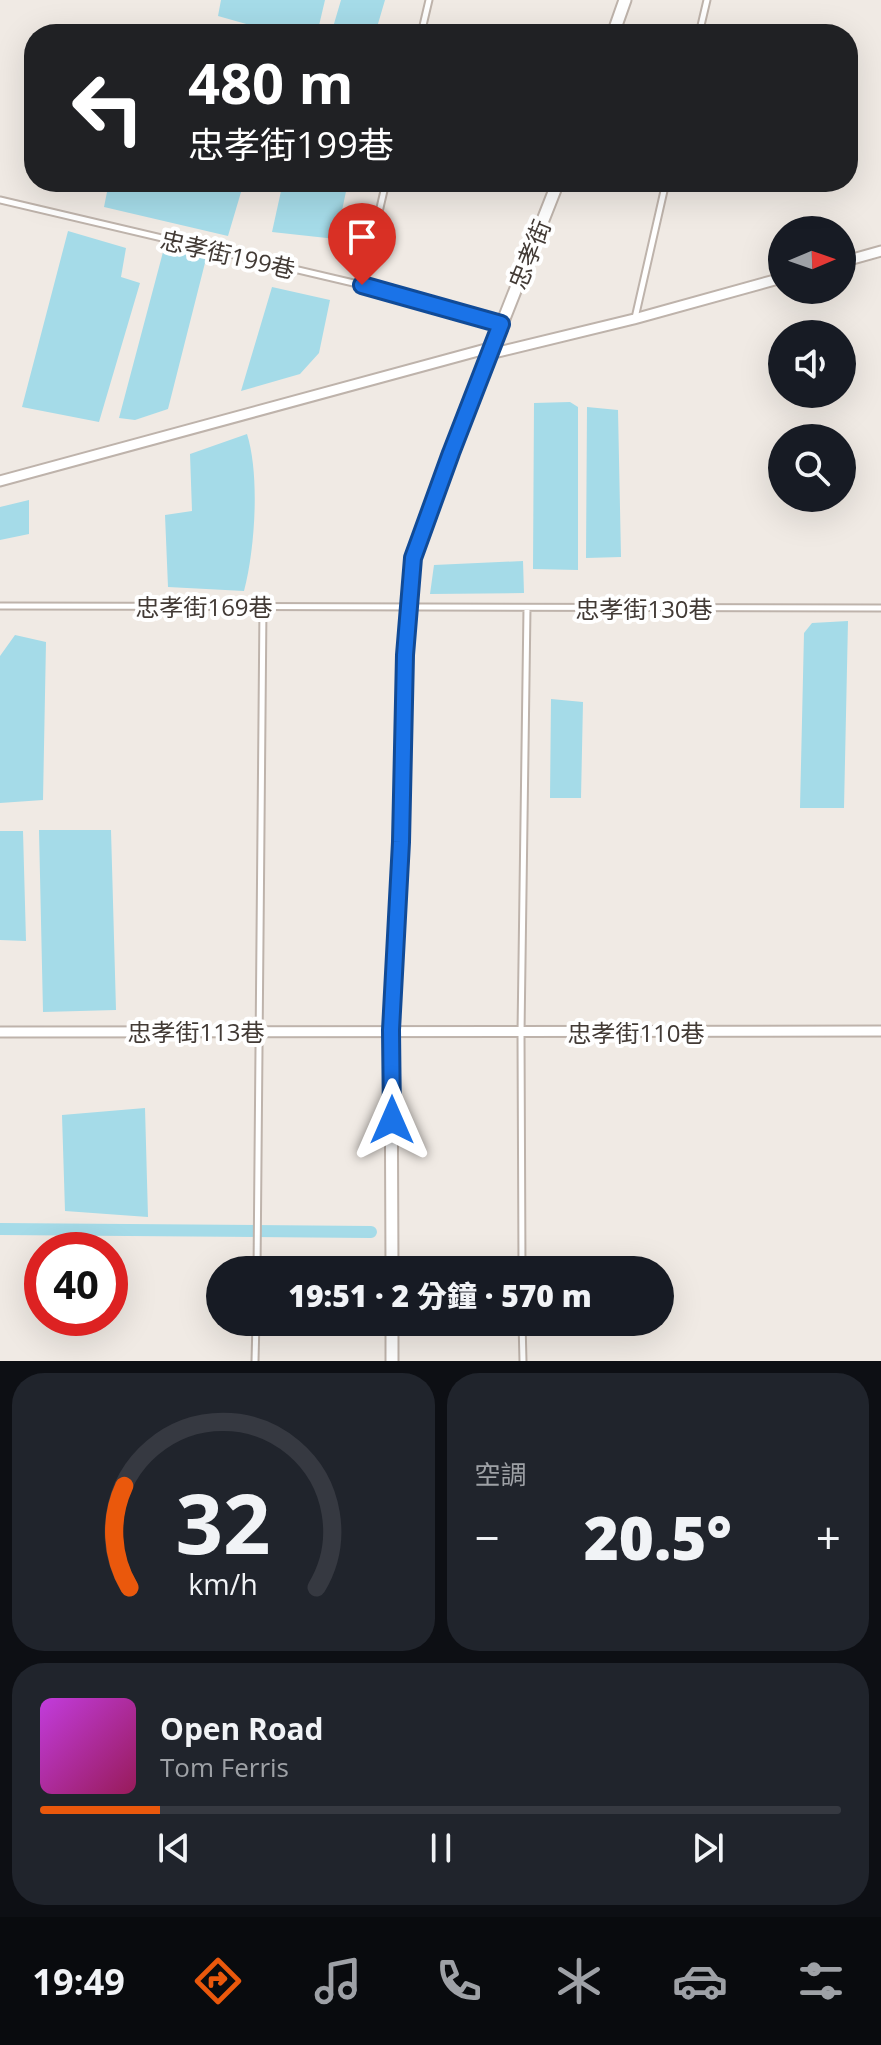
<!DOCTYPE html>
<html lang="zh-TW">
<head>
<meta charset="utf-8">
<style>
	:root { --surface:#171b24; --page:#20242c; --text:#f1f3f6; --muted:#9ea1a6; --line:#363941; --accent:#ea580c }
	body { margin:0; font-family:"Open Sans","Noto Sans TC",sans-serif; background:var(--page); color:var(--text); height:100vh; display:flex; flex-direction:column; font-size:30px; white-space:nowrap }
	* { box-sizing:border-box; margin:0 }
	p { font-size:26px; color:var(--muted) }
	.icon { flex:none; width:44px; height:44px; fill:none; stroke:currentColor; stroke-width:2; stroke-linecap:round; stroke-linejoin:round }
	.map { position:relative; height:1361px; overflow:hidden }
	.details { display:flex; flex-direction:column; gap:12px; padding:12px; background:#0d0f14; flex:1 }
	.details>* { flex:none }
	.guide { position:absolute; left:24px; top:24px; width:834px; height:168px; border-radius:32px; box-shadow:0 8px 32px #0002; background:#202124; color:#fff; overflow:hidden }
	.needle { width:52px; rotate:88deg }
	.tools { position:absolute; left:768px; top:216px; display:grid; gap:16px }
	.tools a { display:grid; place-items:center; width:88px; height:88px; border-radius:50%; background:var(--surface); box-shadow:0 8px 32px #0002; font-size:40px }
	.speed { position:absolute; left:24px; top:1232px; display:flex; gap:16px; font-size:40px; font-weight:700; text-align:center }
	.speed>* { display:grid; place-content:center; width:104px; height:104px; border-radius:50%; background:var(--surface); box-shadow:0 8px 32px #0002; line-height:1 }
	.speed .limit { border:12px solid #d22; background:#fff; color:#111 }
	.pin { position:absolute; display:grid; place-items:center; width:68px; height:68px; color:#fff; margin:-82px -34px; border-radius:50% 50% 50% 0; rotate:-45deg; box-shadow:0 0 8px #0007 }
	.pin .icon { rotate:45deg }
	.me { position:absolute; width:88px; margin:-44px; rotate:0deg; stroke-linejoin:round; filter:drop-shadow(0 0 6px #0008) }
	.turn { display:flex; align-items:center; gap:28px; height:168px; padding:0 32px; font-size:36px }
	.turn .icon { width:104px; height:104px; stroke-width:2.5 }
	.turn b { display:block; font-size:56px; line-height:68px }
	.big { font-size:60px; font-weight:800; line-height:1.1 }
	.details .widget { flex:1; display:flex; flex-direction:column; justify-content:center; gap:12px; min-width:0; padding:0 28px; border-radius:32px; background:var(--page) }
	.details .dial { align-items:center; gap:0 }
	.dial svg { height:208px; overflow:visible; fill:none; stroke:var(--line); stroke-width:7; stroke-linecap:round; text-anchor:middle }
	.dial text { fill:var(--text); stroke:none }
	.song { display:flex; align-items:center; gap:24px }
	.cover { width:96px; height:96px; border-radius:12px; background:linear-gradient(135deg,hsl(290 70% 55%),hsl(330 70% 35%)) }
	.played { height:8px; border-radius:4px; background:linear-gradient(90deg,var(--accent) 15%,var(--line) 15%) }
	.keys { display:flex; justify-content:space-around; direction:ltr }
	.heat { display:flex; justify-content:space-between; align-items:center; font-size:44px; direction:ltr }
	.details .tiles { flex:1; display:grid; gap:12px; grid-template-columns:1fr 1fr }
	.widget:last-child { grid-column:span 2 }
	.trip { position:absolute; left:206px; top:1256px; width:468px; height:80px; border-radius:40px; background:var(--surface); box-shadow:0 8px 32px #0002; font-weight:800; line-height:80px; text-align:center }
	.dock { display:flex; height:128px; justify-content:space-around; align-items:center; background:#090b0e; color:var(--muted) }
	.dock .icon { width:56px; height:56px }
	.dock .selected { color:var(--accent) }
	.dock b { font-size:36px; color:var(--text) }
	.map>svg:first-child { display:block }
	.water { fill:#a5dbe8 }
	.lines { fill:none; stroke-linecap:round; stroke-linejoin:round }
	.canal { stroke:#a5dbe8; stroke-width:12 }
	.service-casing { stroke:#beb3ab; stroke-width:9 }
	.minor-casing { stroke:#beb3ab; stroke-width:13 }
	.tertiary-casing { stroke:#beb3ab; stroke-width:15 }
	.service { stroke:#fff; stroke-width:5 }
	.minor { stroke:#fff; stroke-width:9 }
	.tertiary { stroke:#fff; stroke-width:11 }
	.route-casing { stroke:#114b97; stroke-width:20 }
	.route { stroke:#1a73e8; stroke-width:14 }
	.labels { text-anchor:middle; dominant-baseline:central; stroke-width:8; stroke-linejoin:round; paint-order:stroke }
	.street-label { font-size:24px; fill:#423a35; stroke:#fff }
</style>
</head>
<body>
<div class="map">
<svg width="881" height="1361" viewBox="0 0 881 1361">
	<rect width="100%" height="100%" fill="#f0eae4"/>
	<!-- water -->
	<path class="water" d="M221,0H325L317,34H282L218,16Z
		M341,0H385L375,34H331Z
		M109,182H244L228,236L104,207Z
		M283,182H348L336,239L272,232Z
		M68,231L126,248L121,277L140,283L99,422L22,407Z
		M208,251L168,409L135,420L119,418L163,252Z
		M272,287L330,300L319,353L300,374L241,391Z
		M570,402L578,407V570L533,569L534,403Z
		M587,407L618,410L621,557L586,558Z
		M247,434C260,475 255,550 244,591L168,587L165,515L192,511L190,454Z
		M29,500V534L0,540V507Z
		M523,561L524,593L430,594L434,565Z
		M848,621L844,808H800L804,633L812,623Z
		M15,635L46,642L43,800L0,803V656Z
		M551,699L583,702L581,798H550Z
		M39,830H111L116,1010L43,1012Z
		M0,831H23L26,941L0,940Z
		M145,1108L148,1217L65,1211L62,1115Z"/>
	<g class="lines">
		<!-- canal -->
		<path class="canal" d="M0,1229L371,1232"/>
		<!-- service casing -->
		<g class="service-casing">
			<path id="service" d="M421,34L429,0
				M699,34L707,0
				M0,200L362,285L501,323
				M362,285L386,182
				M635,318L666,182
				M0,606L881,608
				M257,1270L263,606
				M522,1270L521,1033L527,608
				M522,1322L523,1361
				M255,1361L256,1322"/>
		</g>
		<!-- minor casing -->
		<g class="minor-casing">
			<path id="minor" d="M842,262L881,251
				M490,354L634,319L782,278
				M0,481L493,347
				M0,1032L881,1031"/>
		</g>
		<!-- tertiary casing -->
		<g class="tertiary-casing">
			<path id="tertiary" d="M613,34L625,0
				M392,1270L391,1030L401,842L405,655L413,558L451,453L558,182
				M392,1322V1361"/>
		</g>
		<!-- service -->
		<use href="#service" class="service"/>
		<!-- minor -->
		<use href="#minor" class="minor"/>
		<!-- tertiary -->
		<use href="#tertiary" class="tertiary"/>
	</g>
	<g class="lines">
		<!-- route casing -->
		<g class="route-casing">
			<path id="route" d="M362,285L501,324L451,453L413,558L405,655L401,842L391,1030L392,1120"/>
		</g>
		<!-- route -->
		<use href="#route" class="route"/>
	</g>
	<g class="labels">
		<!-- street labels -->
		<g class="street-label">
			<text transform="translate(228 254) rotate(13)">忠孝街199巷</text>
			<text transform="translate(529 254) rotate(-68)">忠孝街</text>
			<text x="204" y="606">忠孝街169巷</text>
			<text x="644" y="608">忠孝街130巷</text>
			<text x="196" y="1031">忠孝街113巷</text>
			<text x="636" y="1032">忠孝街110巷</text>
		</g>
	</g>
</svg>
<div class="tools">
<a><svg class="needle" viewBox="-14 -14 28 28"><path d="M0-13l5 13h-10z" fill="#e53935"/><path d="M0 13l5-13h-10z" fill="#9ea1a6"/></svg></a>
<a><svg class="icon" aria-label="sound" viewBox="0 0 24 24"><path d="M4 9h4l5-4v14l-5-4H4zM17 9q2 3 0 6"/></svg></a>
<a><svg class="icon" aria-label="search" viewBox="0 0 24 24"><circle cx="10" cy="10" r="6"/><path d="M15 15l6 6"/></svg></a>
</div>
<div class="speed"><div class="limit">40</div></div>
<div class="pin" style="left:362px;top:285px;background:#d93025"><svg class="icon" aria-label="arrive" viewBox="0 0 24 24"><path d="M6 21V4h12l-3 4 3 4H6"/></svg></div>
<svg class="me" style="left:392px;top:1120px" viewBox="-20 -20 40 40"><path d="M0-17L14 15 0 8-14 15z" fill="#1a73e8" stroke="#fff" stroke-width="4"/></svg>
<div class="trip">19:51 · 2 分鐘 · 570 m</div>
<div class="guide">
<div class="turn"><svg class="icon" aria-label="left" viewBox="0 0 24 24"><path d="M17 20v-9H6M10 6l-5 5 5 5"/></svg><div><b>480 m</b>忠孝街199巷</div></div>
</div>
</div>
<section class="details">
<div class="tiles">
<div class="widget dial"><svg viewBox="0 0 100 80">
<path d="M14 69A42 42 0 1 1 86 69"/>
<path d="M14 69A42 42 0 0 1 12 30" stroke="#ea580c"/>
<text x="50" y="56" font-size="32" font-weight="700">32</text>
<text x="50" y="72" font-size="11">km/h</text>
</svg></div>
<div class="widget"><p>空調</p>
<div class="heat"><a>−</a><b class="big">20.5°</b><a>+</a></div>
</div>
<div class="widget">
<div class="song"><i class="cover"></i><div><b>Open Road</b><p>Tom Ferris</p></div></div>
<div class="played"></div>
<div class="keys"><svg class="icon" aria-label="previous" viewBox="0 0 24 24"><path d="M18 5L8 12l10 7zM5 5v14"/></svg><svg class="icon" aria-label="pause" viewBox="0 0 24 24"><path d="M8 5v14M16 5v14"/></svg><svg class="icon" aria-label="next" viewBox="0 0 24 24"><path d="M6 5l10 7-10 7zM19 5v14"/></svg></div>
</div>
</div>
</section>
<nav class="dock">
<b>19:49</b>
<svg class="icon selected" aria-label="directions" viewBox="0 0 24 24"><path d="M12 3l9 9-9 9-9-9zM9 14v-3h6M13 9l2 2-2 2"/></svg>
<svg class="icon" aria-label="music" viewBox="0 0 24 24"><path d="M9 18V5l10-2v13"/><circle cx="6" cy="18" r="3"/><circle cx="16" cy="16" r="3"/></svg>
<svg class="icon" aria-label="phone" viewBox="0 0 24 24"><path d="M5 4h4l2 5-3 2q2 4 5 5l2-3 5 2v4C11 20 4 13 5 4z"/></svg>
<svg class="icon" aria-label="climate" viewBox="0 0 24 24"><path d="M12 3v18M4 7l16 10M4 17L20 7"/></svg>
<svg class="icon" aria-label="car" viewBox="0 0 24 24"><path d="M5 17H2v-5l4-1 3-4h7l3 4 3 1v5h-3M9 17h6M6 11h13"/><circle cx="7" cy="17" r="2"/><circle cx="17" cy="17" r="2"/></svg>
<svg class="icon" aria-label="filters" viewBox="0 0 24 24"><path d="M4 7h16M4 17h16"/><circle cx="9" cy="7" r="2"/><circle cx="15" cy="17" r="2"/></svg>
</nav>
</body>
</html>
